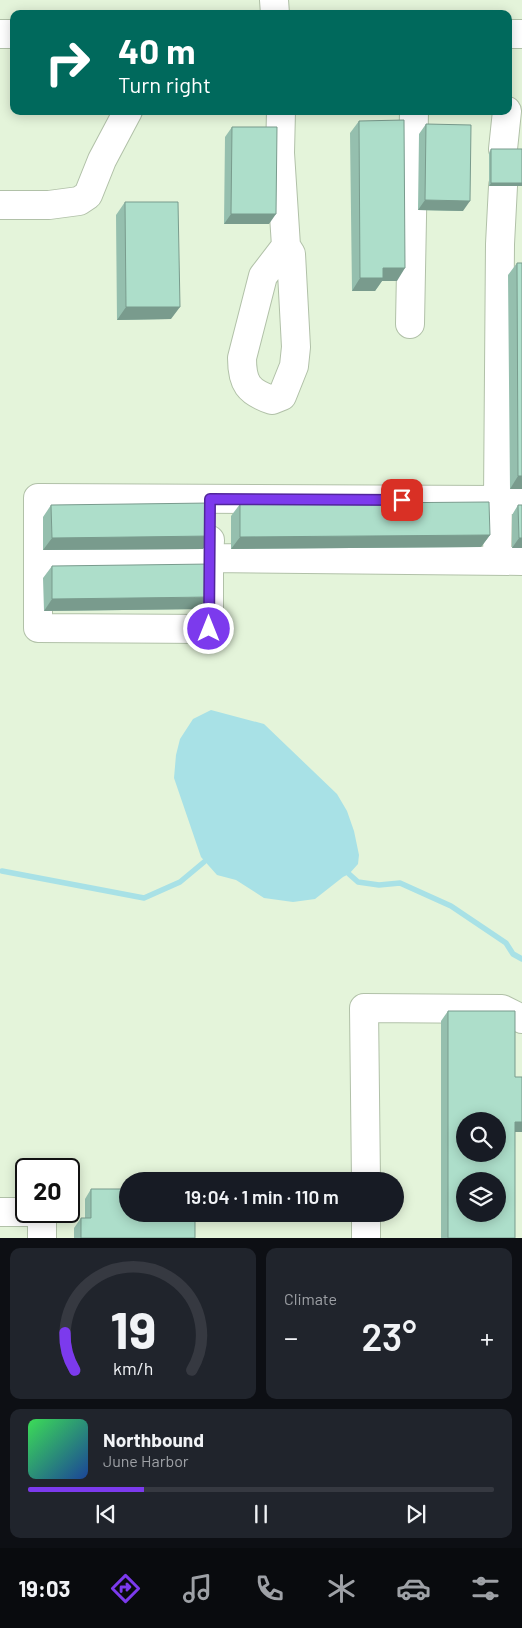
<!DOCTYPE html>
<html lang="en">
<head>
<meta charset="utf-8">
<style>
	:root { --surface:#171b24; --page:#20242c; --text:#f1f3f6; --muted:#9ea1a6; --line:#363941; --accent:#7c3aed }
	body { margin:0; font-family:Barlow,sans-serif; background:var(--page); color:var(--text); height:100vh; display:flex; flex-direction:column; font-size:19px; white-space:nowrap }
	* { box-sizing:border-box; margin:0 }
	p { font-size:16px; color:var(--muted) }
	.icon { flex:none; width:28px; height:28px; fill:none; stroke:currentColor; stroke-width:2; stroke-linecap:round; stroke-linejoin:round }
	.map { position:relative; height:1238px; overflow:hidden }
	.panel { display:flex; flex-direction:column; gap:10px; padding:10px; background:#0d0f14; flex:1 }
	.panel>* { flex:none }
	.guide { position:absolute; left:10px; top:10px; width:502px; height:105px; border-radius:10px; box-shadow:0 2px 12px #0003; background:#00695c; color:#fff; overflow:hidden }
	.buttons { position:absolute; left:456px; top:1112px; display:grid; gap:10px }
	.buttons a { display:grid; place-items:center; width:50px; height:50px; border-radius:50%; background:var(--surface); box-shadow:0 2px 12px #0003; font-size:25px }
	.speed { position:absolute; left:15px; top:1158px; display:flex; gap:10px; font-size:25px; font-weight:700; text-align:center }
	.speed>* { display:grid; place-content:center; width:65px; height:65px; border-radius:50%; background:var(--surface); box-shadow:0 2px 12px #0003; line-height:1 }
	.speed .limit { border:2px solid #111; border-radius:8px; background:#fff; color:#111 }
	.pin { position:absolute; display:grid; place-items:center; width:42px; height:42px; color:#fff; margin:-21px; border-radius:10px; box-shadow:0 2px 8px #0006 }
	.me { position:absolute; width:55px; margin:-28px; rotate:0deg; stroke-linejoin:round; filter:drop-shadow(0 0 4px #0008) }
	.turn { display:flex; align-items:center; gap:18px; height:105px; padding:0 25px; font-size:22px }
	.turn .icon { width:65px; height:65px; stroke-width:2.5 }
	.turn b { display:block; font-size:35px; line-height:42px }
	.big { font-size:38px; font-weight:600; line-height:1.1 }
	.panel .card { flex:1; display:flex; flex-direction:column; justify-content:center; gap:8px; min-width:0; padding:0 18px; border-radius:10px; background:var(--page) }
	.panel .dial { align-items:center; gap:0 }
	.dial svg { height:130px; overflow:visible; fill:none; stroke:var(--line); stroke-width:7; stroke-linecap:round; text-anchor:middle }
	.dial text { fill:var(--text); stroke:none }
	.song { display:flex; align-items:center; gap:15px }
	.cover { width:60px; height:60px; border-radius:8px; background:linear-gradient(135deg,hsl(130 70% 55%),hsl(220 70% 35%)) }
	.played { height:5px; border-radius:2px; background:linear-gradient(90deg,var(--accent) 25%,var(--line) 25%) }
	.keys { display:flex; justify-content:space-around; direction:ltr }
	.heat { display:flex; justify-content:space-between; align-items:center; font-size:28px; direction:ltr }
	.panel .tiles { flex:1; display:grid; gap:10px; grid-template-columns:1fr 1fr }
	.card:last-child { grid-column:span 2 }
	.trip { position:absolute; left:119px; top:1172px; width:285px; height:50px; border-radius:25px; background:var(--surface); box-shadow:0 2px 12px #0003; font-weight:600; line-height:50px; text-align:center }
	.dock { display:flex; height:80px; justify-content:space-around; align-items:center; background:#090b0e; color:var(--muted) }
	.dock .icon { width:35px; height:35px }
	.dock .active { color:var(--accent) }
	.dock b { font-size:22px; color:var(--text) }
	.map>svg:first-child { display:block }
	.water { fill:#a8e1e6 }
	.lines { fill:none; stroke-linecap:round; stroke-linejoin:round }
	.stream { stroke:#a8e1e6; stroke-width:5.5 }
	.minor-casing { stroke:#b1c1a8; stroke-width:30 }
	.major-casing { stroke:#b1c1a8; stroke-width:30 }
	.minor { stroke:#fff; stroke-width:28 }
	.major { stroke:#fff; stroke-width:28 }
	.wall { fill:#95bfae }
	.shaded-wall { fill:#799b8d }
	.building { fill:#addeca; stroke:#799b8d; fill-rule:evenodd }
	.route-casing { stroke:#51269a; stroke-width:12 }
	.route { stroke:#7c3aed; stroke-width:9 }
</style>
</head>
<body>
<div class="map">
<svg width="522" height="1238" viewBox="0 0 522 1238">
	<rect width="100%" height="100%" fill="#e4f4da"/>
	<!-- water -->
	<path class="water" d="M211,710L264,724L337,794L347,811L354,831L359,855L358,864L349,874L343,877L315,899L293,902L264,898L236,880L217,875L201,857L174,778L176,755L180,739L193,719Z"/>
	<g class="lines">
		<!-- stream -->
		<path class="stream" d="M2,871L144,898L180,882L204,862
			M349,874L358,882L379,885L400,883L451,906L506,943L513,954L522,959"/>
		<!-- minor casing -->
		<g class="minor-casing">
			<path id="minor" d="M274,0L275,14
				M281,111L280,153L286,246L291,254L296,347L294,366L282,396L272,400C248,392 242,383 242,358L263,276L286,246
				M503,149L507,111
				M503,186L500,244L498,500L38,498V628L209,629V558L522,561
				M0,205H49L79,201L88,195L102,160L128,111
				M410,324L414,111
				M39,559L209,558L210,540
				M497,561L498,500H522
				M366,1181L364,1008L502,1009L522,1019
				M0,1212H42V1238
				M366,1214V1238"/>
		</g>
		<!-- major casing -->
		<g class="major-casing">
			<path id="major" d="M0,34H14
				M509,34H522"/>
		</g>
		<!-- minor -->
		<use href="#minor" class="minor"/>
		<!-- major -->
		<use href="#major" class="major"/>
	</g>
	<!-- wall -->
	<path class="wall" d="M359,121L397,281H382L375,291H352L350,133Z
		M426,124L463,211L418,210L419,134Z
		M232,127L269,224H224L225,137Z
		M491,149H522V186H489V153Z
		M125,202L171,319L117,320L116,215Z
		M517,263L522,489H510L508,275Z
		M240,504L490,535L481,547L231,549V516Z
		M51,505L212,536L203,549L43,550V517Z
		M518,505H522V548H512V515Z
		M52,566L203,609L44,611L43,578Z
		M448,1011L515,1077L522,1132H515V1238H441V1021Z
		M91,1189L195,1238H74V1228L81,1218H85V1199Z"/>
	<!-- shaded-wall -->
	<path class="shaded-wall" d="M491,183H522V186H489Z
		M425,200L470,201L463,211L418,210Z
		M231,214H276L269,224H224Z
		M383,268H405L397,281H382L375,291H352L360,278Z
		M126,307H180L171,319L117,320Z
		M518,476H522V489H510Z
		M490,535L481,547L231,549L240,537Z
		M212,536L203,549L43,550L52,538Z
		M519,538H522V548H512Z
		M212,597L203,609L44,611L52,599Z
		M515,1122H522V1132H508Z"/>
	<!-- building -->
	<path class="building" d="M404,120L405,268H383V278H360L359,121Z
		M426,124L471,125L470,201L425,200Z
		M232,127H277L276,214H231Z
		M491,149H522V183H491Z
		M125,202H178L180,307H126Z
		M517,263H522V476H518Z
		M489,502L490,535L240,537V504Z
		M211,503L212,536L52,538L51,505Z
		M518,505H522V538H519Z
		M212,564V597L52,599V566Z
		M448,1011H515V1077H522V1122H515V1238H448ZM465,1121H498V1154H465ZM465,1181H498V1214H465Z
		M91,1189H128V1214H195V1238H81V1218H91Z"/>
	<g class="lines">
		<!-- route casing -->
		<g class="route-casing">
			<path id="route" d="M209,629L210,499L402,500"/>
		</g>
		<!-- route -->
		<use href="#route" class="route"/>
	</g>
</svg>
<div class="buttons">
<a><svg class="icon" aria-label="search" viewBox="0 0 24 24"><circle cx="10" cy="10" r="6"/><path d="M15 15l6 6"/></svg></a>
<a><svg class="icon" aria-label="layers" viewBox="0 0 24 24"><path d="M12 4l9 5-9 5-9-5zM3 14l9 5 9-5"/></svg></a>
</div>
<div class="speed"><div class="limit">20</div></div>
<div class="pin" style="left:402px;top:500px;background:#d93025"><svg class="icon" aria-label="arrive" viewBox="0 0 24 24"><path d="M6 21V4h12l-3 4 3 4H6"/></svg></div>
<svg class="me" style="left:209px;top:629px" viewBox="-20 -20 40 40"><circle r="17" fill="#7c3aed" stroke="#fff" stroke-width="3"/><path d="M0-11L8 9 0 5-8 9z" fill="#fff"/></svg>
<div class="trip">19:04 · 1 min · 110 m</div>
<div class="guide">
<div class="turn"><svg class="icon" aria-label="right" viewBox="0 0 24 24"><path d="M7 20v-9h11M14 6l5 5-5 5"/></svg><div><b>40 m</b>Turn right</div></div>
</div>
</div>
<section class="panel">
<div class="tiles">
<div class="card dial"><svg viewBox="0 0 100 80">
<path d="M14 69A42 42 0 1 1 86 69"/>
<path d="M14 69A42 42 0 0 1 8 46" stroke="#7c3aed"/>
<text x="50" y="56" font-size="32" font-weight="700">19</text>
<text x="50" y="72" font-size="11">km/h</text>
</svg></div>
<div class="card"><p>Climate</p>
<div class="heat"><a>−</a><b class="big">23°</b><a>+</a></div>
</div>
<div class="card">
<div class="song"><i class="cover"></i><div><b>Northbound</b><p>June Harbor</p></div></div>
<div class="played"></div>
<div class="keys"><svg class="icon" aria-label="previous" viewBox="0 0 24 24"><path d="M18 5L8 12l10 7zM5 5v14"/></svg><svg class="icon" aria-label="pause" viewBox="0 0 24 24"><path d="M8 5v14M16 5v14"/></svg><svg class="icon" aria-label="next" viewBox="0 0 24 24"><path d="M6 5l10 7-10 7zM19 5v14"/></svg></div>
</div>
</div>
</section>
<nav class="dock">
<b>19:03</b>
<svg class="icon active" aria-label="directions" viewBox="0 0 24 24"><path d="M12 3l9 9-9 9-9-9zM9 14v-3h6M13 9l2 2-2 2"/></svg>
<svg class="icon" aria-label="music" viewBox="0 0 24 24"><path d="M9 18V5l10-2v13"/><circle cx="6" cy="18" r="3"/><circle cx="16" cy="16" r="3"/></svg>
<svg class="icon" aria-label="phone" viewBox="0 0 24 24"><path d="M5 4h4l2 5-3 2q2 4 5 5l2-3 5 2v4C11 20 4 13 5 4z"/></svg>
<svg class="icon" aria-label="climate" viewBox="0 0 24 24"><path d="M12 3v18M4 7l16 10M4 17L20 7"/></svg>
<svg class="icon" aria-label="car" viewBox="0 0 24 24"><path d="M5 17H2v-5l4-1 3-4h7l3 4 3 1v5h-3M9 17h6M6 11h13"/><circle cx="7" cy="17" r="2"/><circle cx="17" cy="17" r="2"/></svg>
<svg class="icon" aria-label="filters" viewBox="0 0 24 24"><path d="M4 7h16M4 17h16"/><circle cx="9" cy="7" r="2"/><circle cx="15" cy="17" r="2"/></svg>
</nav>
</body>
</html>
